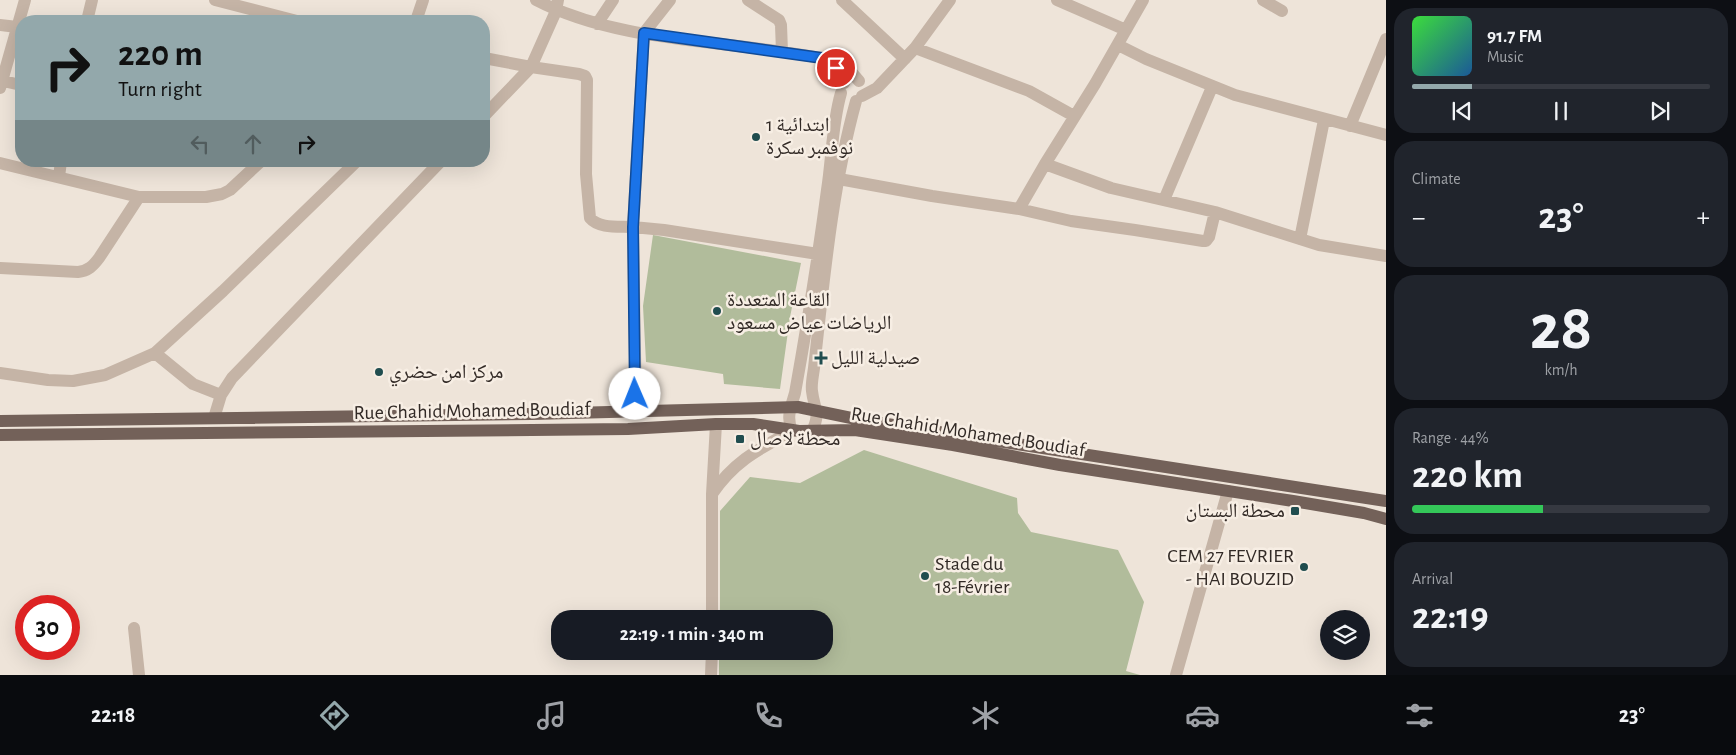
<!DOCTYPE html>
<html lang="en">
<head>
<meta charset="utf-8">
<style>
	:root { --surface:#171b24; --page:#20242c; --text:#f1f3f6; --muted:#9ea1a6; --line:#363941; --accent:#93a8ab }
	body { margin:0; font-family:"Alegreya Sans","Noto Naskh Arabic",sans-serif; background:var(--page); color:var(--text); height:100vh; display:flex; flex-direction:column; font-size:19px; white-space:nowrap }
	* { box-sizing:border-box; margin:0 }
	p { font-size:16px; color:var(--muted) }
	.icon { flex:none; width:28px; height:28px; fill:none; stroke:currentColor; stroke-width:2; stroke-linecap:round; stroke-linejoin:round }
	.map { position:relative; flex:1; overflow:hidden }
	.sheet { display:flex; flex-direction:column; gap:8px; padding:8px; background:#0d0f14; width:350px }
	.sheet>* { flex:none }
	.top-card { position:absolute; left:15px; top:15px; width:475px; height:152px; border-radius:20px; box-shadow:0 5px 20px #0002; background:#93a8ab; color:#111; overflow:hidden }
	.buttons { position:absolute; left:1320px; top:610px; display:grid; gap:10px }
	.buttons a { display:grid; place-items:center; width:50px; height:50px; border-radius:50%; background:var(--surface); box-shadow:0 5px 20px #0002; font-size:25px }
	.speed { position:absolute; left:15px; top:595px; display:flex; gap:10px; font-size:25px; font-weight:700; text-align:center }
	.speed>* { display:grid; place-content:center; width:65px; height:65px; border-radius:50%; background:var(--surface); box-shadow:0 5px 20px #0002; line-height:1 }
	.speed .limit { border:8px solid #d22; background:#fff; color:#111 }
	.pin { position:absolute; display:grid; place-items:center; width:42px; height:42px; color:#fff; margin:-21px; border:2px solid #fff; border-radius:50%; box-shadow:0 1px 5px #0007 }
	.me { position:absolute; width:55px; margin:-28px; rotate:359deg; stroke-linejoin:round; filter:drop-shadow(0 0 4px #0008) }
	.turn { display:flex; align-items:center; gap:18px; height:105px; padding:0 20px; font-size:22px }
	.turn .icon { width:65px; height:65px; stroke-width:2.5 }
	.turn b { display:block; font-size:35px; line-height:42px }
	.lanes { display:flex; align-items:center; height:48px; padding:0 20px; background:#0003; justify-content:center; gap:25px; direction:ltr }
	.lanes .off { opacity:.35 }
	.big { font-size:38px; font-weight:600; line-height:1.1 }
	.sheet .widget { flex:1; display:flex; flex-direction:column; justify-content:center; gap:8px; min-width:0; padding:0 18px; border-radius:20px; background:var(--page) }
	.sheet .dial { align-items:center; gap:0 }
	.dial b { font-size:65px; line-height:1 }
	.song { display:flex; align-items:center; gap:15px }
	.cover { width:60px; height:60px; border-radius:8px; background:linear-gradient(135deg,hsl(120 70% 55%),hsl(210 70% 35%)) }
	.played { height:5px; border-radius:2px; background:linear-gradient(90deg,var(--accent) 20%,var(--line) 20%) }
	.keys { display:flex; justify-content:space-around; direction:ltr }
	.heat { display:flex; justify-content:space-between; align-items:center; font-size:28px; direction:ltr }
	.charge { height:8px; border-radius:4px; background:linear-gradient(90deg,#34c759 44%,var(--line) 0) }
	.trip { position:absolute; left:551px; top:610px; width:282px; height:50px; border-radius:20px; background:var(--surface); box-shadow:0 5px 20px #0002; font-weight:600; line-height:50px; text-align:center }
	.tabs { display:flex; height:80px; justify-content:space-around; align-items:center; background:#090b0e; color:var(--muted) }
	.tabs .icon { width:35px; height:35px }
	.tabs .active { color:var(--accent) }
	.tabs b { font-size:22px; color:var(--text) }
	main { display:flex; flex:1; min-height:0 }
	.map>svg:first-child { display:block }
	.green { fill:#b1bc9b }
	.lines { fill:none; stroke-linecap:round; stroke-linejoin:round }
	.minor { stroke:#c5b4a6; stroke-width:12 }
	.major { stroke:#736159; stroke-width:12 }
	.route-casing { stroke:#114b97; stroke-width:12 }
	.route { stroke:#1a73e8; stroke-width:9 }
	.poi-dot { fill:#204d4f; stroke:#f7eee4; stroke-width:2 }
	.labels { text-anchor:middle; dominant-baseline:central; stroke-width:5; stroke-linejoin:round; paint-order:stroke }
	.poi-label { font-size:20px; fill:#322a26; stroke:#f7eee4; text-anchor:start }
	.street-label { font-size:20px; fill:#322a26; stroke:#f7eee4 }
</style>
</head>
<body>
<main>
<div class="map">
<svg width="1386" height="675" viewBox="0 0 1386 675">
	<rect width="100%" height="100%" fill="#eee4d9"/>
	<!-- green -->
	<path class="green" d="M653,235L801,263L790,317L780,389L724,384L723,374L646,362L643,306Z
		M864,450L1017,498L1018,513L1031,532L1118,550L1144,602L1126,671L1140,675H719V651H825V619H720V511L750,477L800,483Z"/>
	<g class="lines">
		<!-- minor -->
		<path class="minor" d="M215,0L297,21
			M536,0C624,46 739,39 835,61L846,66L859,81
			M748,0L779,20L781,25L782,52
			M842,0L905,59
			M1057,0L1126,30
			M1263,0L1282,11
			M87,21L92,0
			M416,21L423,0
			M597,24L613,0
			M0,25L17,27
			M1118,45L1146,59L1235,95L1386,135
			M915,48L1029,91L1074,116
			M484,58L531,67L579,74L585,76L587,80L586,174L590,218C599,229 620,226 633,227L644,33L670,0
			M829,59L840,72L844,83
			M3,81L21,85
			M0,88L25,0
			M862,96L877,88L915,48L950,0
			M484,116L531,67L556,11L558,0
			M1350,126L1386,39
			M0,163L139,197H206L222,194L230,190L261,161
			M1045,164L1111,188L1215,212L1319,245L1386,256
			M59,177L61,161
			M839,179L932,196L1019,209L1071,221L1135,230L1203,241H1206L1209,237L1215,212
			M1164,200L1212,87
			M1019,209L1045,164L1095,84L1143,0
			M1300,239L1324,120
			M0,268L78,272C88,271 93,266 99,258L139,197
			M155,353L193,384L221,395
			M0,373L48,380L73,381L105,375L155,353L223,291L357,161
			M636,412L633,227L664,230L818,254
			M214,418L221,395L232,378L441,161
			M812,431C821,413 814,409 812,391C811,384 813,376 814,368C824,279 832,188 856,101
			M712,494C734,461 759,449 792,431C786,417 791,407 795,393C807,326 818,258 827,190C832,158 832,124 841,93
			M712,619V494L716,424
			M134,628L139,675
			M711,675L712,651
			M1176,675L1228,491"/>
		<!-- major -->
		<path class="major" d="M0,421L532,414L798,407L861,420L1386,501
			M0,435L628,429L716,424H753L799,431L855,430L953,445L1060,465L1293,501L1364,513L1386,519"/>
	</g>
	<g class="lines">
		<!-- route casing -->
		<g class="route-casing">
			<path id="route" d="M635,394L633,227L644,33L829,59L836,68"/>
		</g>
		<!-- route -->
		<use href="#route" class="route"/>
	</g>
	<!-- markers -->
	<g class="poi-dot">
		<circle cx="756" cy="137" r="5"/>
		<circle cx="717" cy="311" r="5"/>
		<path d="M818.5 350.5h5v5h5v5h-5v5h-5v-5h-5v-5h5z"/>
		<circle cx="379" cy="372" r="5"/>
		<rect x="735" y="434" width="10" height="10" rx="2.5"/>
		<rect x="1290" y="506" width="10" height="10" rx="2.5"/>
		<circle cx="1304" cy="567" r="5"/>
		<circle cx="925" cy="576" r="5"/>
	</g>
	<g class="labels">
		<!-- poi labels -->
		<g class="poi-label">
			<text x="766" y="125">ابتدائية 1<tspan x="766" dy="23">نوفمبر سكرة</tspan></text>
			<text x="727" y="300">القاعة المتعددة<tspan x="727" dy="23">الرياضات عياض مسعود</tspan></text>
			<text x="831" y="358">صيدلية الليل</text>
			<text x="389" y="372">مركز امن حضري</text>
			<text x="750" y="439">محطة لاصال</text>
			<text x="1285" y="511" text-anchor="end">محطة البستان</text>
			<text x="1294" y="556" text-anchor="end">CEM 27 FEVRIER<tspan x="1294" dy="23">- HAI BOUZID</tspan></text>
			<text x="935" y="564">Stade du<tspan x="935" dy="23">18-Février</tspan></text>
		</g>
		<!-- street labels -->
		<g class="street-label">
			<text transform="translate(472 411) rotate(-1)">Rue Chahid Mohamed Boudiaf</text>
			<text transform="translate(968 432) rotate(9)">Rue Chahid Mohamed Boudiaf</text>
		</g>
	</g>
</svg>
<div class="buttons">
<a><svg class="icon" aria-label="layers" viewBox="0 0 24 24"><path d="M12 4l9 5-9 5-9-5zM3 14l9 5 9-5"/></svg></a>
</div>
<div class="speed"><div class="limit">30</div></div>
<div class="pin" style="left:836px;top:68px;background:#d93025"><svg class="icon" aria-label="arrive" viewBox="0 0 24 24"><path d="M6 21V4h12l-3 4 3 4H6"/></svg></div>
<svg class="me" style="left:635px;top:394px" viewBox="-20 -20 40 40"><circle r="19" fill="#fff"/><path d="M0-13L10 11 0 6-10 11z" fill="#1a73e8"/></svg>
<div class="trip">22:19 · 1 min · 340 m</div>
<div class="top-card">
<div class="turn"><svg class="icon" aria-label="right" viewBox="0 0 24 24"><path d="M7 20v-9h11M14 6l5 5-5 5"/></svg><div><b>220 m</b>Turn right</div></div>
<div class="lanes"><svg class="icon off" aria-label="left" viewBox="0 0 24 24"><path d="M17 20v-9H6M10 6l-5 5 5 5"/></svg><svg class="icon off" aria-label="ahead" viewBox="0 0 24 24"><path d="M12 20V5M6 11l6-6 6 6"/></svg><svg class="icon" aria-label="right" viewBox="0 0 24 24"><path d="M7 20v-9h11M14 6l5 5-5 5"/></svg></div>
</div>
</div>
<section class="sheet">
<div class="widget">
<div class="song"><i class="cover"></i><div><b>91.7 FM</b><p>Music</p></div></div>
<div class="played"></div>
<div class="keys"><svg class="icon" aria-label="previous" viewBox="0 0 24 24"><path d="M18 5L8 12l10 7zM5 5v14"/></svg><svg class="icon" aria-label="pause" viewBox="0 0 24 24"><path d="M8 5v14M16 5v14"/></svg><svg class="icon" aria-label="next" viewBox="0 0 24 24"><path d="M6 5l10 7-10 7zM19 5v14"/></svg></div>
</div>
<div class="widget"><p>Climate</p>
<div class="heat"><a>−</a><b class="big">23°</b><a>+</a></div>
</div>
<div class="widget dial"><b>28</b><p>km/h</p></div>
<div class="widget"><p>Range · 44%</p><b class="big">220 km</b><div class="charge"></div></div>
<div class="widget"><p>Arrival</p><b class="big">22:19</b></div>
</section>
</main>
<nav class="tabs">
<b>22:18</b>
<svg class="icon active" aria-label="directions" viewBox="0 0 24 24"><path d="M12 3l9 9-9 9-9-9zM9 14v-3h6M13 9l2 2-2 2"/></svg>
<svg class="icon" aria-label="music" viewBox="0 0 24 24"><path d="M9 18V5l10-2v13"/><circle cx="6" cy="18" r="3"/><circle cx="16" cy="16" r="3"/></svg>
<svg class="icon" aria-label="phone" viewBox="0 0 24 24"><path d="M5 4h4l2 5-3 2q2 4 5 5l2-3 5 2v4C11 20 4 13 5 4z"/></svg>
<svg class="icon" aria-label="climate" viewBox="0 0 24 24"><path d="M12 3v18M4 7l16 10M4 17L20 7"/></svg>
<svg class="icon" aria-label="car" viewBox="0 0 24 24"><path d="M5 17H2v-5l4-1 3-4h7l3 4 3 1v5h-3M9 17h6M6 11h13"/><circle cx="7" cy="17" r="2"/><circle cx="17" cy="17" r="2"/></svg>
<svg class="icon" aria-label="filters" viewBox="0 0 24 24"><path d="M4 7h16M4 17h16"/><circle cx="9" cy="7" r="2"/><circle cx="15" cy="17" r="2"/></svg>
<b>23°</b>
</nav>
</body>
</html>
